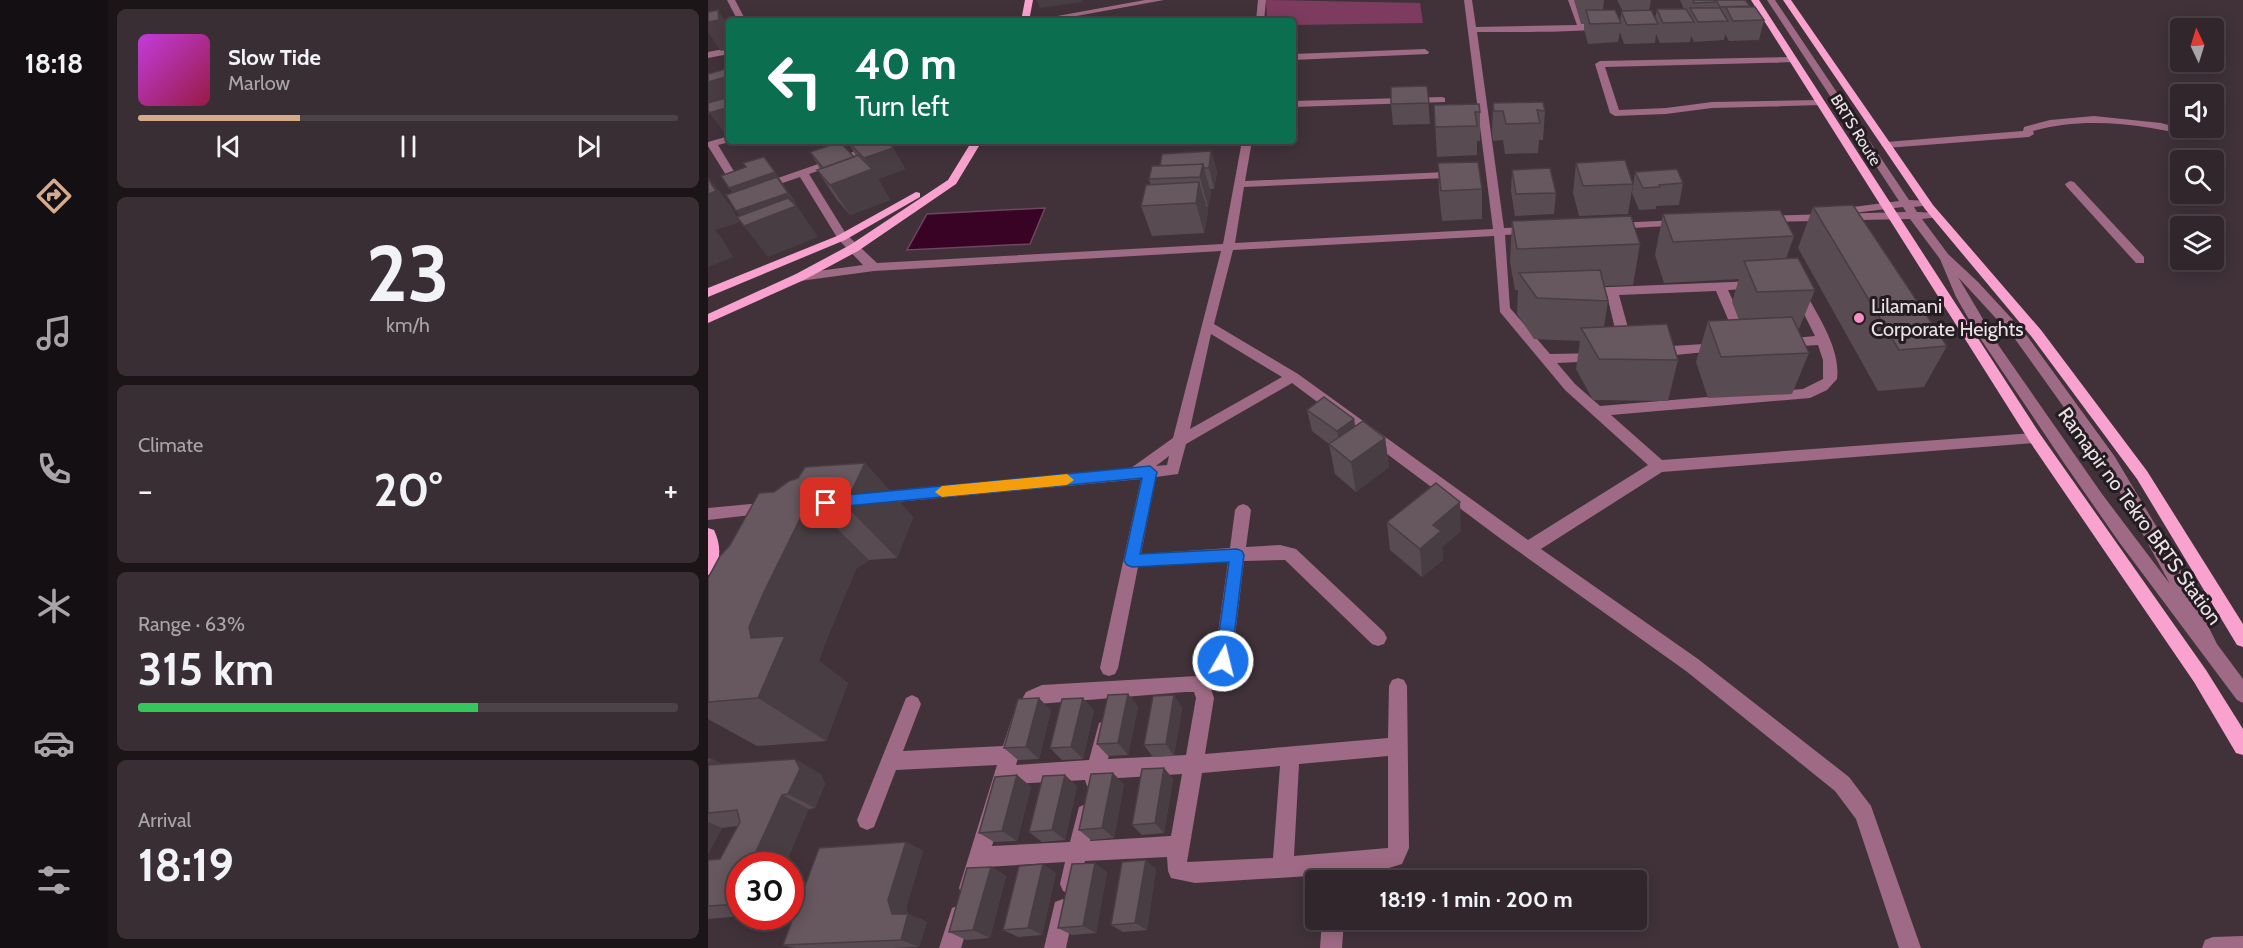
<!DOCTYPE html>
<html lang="en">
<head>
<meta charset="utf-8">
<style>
	:root { --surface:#31262c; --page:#392e34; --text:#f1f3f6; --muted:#a8a5a9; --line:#4c4348; --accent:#d6ab8b }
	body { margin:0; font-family:Cabin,sans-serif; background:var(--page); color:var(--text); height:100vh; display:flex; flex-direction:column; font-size:22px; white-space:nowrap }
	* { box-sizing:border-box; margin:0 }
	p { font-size:20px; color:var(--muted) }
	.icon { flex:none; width:33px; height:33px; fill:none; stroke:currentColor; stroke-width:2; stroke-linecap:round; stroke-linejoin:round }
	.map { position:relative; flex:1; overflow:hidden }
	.details { display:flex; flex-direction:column; gap:9px; padding:9px; background:#1b1518; width:600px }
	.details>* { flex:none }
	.top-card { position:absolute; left:18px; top:18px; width:570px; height:126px; border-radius:6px; box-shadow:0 3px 15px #0003,0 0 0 2px var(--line); background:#0b6e4f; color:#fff; overflow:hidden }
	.needle { width:39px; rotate:356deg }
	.tools { position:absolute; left:1462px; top:18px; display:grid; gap:12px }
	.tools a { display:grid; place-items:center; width:54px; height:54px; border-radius:6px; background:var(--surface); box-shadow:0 3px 15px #0003,0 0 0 2px var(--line); font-size:30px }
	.speed { position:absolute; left:18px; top:852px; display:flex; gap:12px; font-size:30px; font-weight:700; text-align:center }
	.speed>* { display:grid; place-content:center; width:78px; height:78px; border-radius:50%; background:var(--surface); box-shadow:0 3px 15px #0003,0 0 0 2px var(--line); line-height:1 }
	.speed .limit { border:9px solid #d22; background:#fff; color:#111 }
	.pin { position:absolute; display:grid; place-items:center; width:51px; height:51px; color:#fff; margin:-26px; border-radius:12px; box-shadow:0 3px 9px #0006 }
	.me { position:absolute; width:66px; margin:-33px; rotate:8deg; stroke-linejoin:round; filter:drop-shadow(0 0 4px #0008) }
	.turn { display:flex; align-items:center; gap:21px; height:126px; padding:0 30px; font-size:27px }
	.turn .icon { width:78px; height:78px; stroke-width:2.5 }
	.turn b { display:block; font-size:42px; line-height:51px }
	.big { font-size:45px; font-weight:800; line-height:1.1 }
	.details .widget { flex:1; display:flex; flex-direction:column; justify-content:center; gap:9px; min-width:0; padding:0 21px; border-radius:9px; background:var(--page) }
	.details .dial { align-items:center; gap:0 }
	.dial b { font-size:78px; line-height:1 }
	.song { display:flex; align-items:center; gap:18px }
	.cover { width:72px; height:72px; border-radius:9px; background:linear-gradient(135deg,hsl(290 70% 55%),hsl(340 70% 35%)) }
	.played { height:6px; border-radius:3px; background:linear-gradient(90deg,var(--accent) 30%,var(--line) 30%) }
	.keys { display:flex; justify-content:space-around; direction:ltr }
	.heat { display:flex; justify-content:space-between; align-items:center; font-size:33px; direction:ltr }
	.charge { height:9px; border-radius:4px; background:linear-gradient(90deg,#34c759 63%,var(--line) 0) }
	.trip { position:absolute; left:597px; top:870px; width:342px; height:60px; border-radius:6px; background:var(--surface); box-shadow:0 3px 15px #0003,0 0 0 2px var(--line); font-weight:800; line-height:60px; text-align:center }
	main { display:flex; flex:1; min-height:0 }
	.dock { display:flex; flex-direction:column; width:108px; justify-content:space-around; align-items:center; background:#140f12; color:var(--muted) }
	.dock .icon { width:42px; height:42px }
	.dock .current { color:var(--accent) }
	.dock b { font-size:27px; color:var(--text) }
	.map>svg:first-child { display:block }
	.green { fill:#7d3b60 }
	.water { fill:#380324; stroke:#6e465e; stroke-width:1.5 }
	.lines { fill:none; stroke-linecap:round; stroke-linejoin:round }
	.minor { fill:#9f6a85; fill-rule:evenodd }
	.major { fill:#f9a2d0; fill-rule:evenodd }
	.wall { fill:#594b52 }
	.shaded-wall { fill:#483d42 }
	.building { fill:#67575f; stroke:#483d42; stroke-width:1.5 }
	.route { fill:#1a73e8; stroke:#114b97; stroke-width:1.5 }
	.slow { fill:#f59e0b }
	.poi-dot { fill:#f98fc9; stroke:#231c20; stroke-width:2 }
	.labels { text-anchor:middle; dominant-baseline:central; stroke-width:6; stroke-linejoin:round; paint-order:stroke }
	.far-street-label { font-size:16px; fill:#ece2e6; stroke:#231c20 }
	.poi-label { font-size:20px; fill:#ece2e6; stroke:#231c20; text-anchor:start }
	.street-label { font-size:20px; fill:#ece2e6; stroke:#231c20 }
</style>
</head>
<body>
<main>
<nav class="dock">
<b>18:18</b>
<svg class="icon current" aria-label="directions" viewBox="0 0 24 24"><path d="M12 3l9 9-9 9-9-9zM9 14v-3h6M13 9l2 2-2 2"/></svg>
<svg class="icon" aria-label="music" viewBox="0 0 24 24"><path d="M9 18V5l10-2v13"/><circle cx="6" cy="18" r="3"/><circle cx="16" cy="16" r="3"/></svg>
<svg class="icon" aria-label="phone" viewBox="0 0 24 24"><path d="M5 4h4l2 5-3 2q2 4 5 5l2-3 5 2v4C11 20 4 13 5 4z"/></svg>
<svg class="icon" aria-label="climate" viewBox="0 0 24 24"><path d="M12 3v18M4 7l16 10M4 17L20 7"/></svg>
<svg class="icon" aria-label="car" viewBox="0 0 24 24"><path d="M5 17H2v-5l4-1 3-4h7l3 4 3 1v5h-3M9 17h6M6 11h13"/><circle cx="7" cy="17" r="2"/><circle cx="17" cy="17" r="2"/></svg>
<svg class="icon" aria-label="filters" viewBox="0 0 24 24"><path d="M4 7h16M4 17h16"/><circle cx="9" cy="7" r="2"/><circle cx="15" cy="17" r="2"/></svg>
</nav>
<section class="details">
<div class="widget">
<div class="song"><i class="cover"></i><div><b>Slow Tide</b><p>Marlow</p></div></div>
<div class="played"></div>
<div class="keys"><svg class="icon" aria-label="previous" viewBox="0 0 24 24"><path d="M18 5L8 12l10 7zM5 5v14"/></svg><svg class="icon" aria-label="pause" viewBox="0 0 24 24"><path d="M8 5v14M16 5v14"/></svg><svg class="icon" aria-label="next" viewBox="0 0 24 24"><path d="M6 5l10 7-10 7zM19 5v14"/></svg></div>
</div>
<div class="widget dial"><b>23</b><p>km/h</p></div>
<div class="widget"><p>Climate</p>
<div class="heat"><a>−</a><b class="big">20°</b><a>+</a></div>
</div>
<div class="widget"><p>Range · 63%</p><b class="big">315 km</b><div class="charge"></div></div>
<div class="widget"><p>Arrival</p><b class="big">18:19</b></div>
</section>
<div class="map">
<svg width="1535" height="948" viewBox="0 0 1535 948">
	<rect width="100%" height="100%" fill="#41323a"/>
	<!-- green -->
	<path class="green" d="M558,0L712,3L715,23L585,25V21H559Z"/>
	<!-- water -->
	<path class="water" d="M337,208L322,244L199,250L219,214Z"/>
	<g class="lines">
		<!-- minor -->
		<path class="minor" d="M19,0H27L38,21H30Z
			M437,0H456L341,21H322Z
			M550,0H558L556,21H548Z
			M756,0H764L768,27L869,25L860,0H868L877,25L896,24L900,27C891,33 788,32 769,32L796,228L823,227L829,230L823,233L797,235L802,308L842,354L895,353L897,356L890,361L849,363L867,384L892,406L1095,389L1115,379V360L1110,345L1076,347L1069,343L1076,339L1107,336L1084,290L1090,286L1096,290C1110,316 1133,349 1129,379L1119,390L1102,398L903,415L954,460L1327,433L1334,438L1327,443L954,472L833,549L990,659L1141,777L1163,806L1213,948H1191L1148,819L1127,791L978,671L793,539L584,383L478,444L470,474L448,477L433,554L522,548L527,510L530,506L535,504L540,506L543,510L538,547L572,545L588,549L676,632L679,638L676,644L670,646L664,644L577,560L536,561L524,661L521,667L515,669L509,667L506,661L520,562L430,567L410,668L407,674L401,676L395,674L392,668L433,479L167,504L162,502L159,498L162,494L167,492L423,468L465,438L513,251L166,271L92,281L86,277L88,274L155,265L130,239L92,177L54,190L50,189V185L168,144L166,141H177L180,145L179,147L101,174L138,234L169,263L515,244L534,141H544L537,181L738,172L743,175L738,178L536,187L527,243L785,229ZM786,236L792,312L857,390L940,465L820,540L590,374L506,324L525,250ZM503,334L574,377L482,429ZM461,456L459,465L448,466Z
			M1059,0H1067L1201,200L1222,201V205L1206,207L1209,212L1231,213V217L1214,219L1240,254L1270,282L1317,333L1407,457L1463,551L1509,644L1535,679V703L1529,700L1411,542L1356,463L1270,335L1248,297L1232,259L1202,219L1056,222L1050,219L1056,216L1198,212L1195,207L1145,213L1139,210L1145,207L1191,201ZM1250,277L1307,339L1397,465L1462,584L1394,494L1291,346Z
			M21,48V54L0,58V52Z
			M717,49L721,52L720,54L585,60V54Z
			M1085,57L1088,58V62L897,67L911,110L958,108L1004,102L1111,100L1116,103L1114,105L1004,108L958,114L907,116L902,113L887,64L892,61Z
			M734,97L737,98V102L585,107V101Z
			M1386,116L1453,123L1502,136L1497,139C1440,126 1383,115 1325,131L1326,134L1321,137L1178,148L1173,145L1178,142L1315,131L1316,127L1342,120Z
			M21,136V141H25L10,145L36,188L31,191L26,188L0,146V142Z
			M1362,181L1366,182L1436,257V263H1428L1358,186L1357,184Z
			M972,220L976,221V225L907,229L901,226L907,223Z
			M1048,281L1054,285L1052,288L1020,290L1042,338L1035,342L1028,338L1008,291L911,295L925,346L918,350L911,346L899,295L878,296L872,292L878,288Z
			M1013,343L1018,344L1020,347L1018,350L947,357L940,352L947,347Z
			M63,502L68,504L71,508L68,512L0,520V508Z
			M489,676L501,683L506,698L497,754L680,738L681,686L684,680L690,678L696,680L699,686L701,848L694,864L671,871L638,873L637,880H617V875L487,883L463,878L460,871L459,857L377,861L369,891L362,894L355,891L352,884L357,862L278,867L268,895L261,898L254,895L251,888L289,765L188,770L166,827L159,830L152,827L149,820L198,698L204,695L210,698L213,704L195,751L295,746L304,718L318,692L334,685ZM477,692H486L488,698L478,755L400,759L407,729L405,723L398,720L391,723L381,760L308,765L321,721L330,704ZM680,756V848L586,856L591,764ZM572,766L565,858L479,862L494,773ZM474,774L463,836L382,841L388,814L385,807L378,804L371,807L362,842L284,846L302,784L377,780L379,786L386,789L393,786L396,779Z
			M355,899L363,902L366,910L358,948H336L347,902Z
			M252,905L260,908L263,916L253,948H231L244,908Z
			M614,920H636L634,948H612Z
			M1535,936V948H1494L1497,940L1505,937Z"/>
		<!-- major -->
		<path class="major" d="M317,0H325L321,21H313Z
			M1043,0H1051L1332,434L1498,670L1535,729V755L1528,753L1486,682L1322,442Z
			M1075,0H1083L1225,205L1333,330L1439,471L1535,624V647L1529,645L1429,479L1323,336L1217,209Z
			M264,141H274L248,184L150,251L96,280L0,323V314L88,274L142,245L240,180Z
			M208,192L212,193V197L137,240L0,297V288L129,236Z
			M0,528L6,530C13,545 13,558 6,573L0,575Z"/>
	</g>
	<!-- wall -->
	<path class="wall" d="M866,0H896L895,10L912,21L914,8H913L909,0H943L941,10L947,19L949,9H976L972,0H1037L1041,7L1056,20L1051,40L1021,41L1017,34L1016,40L986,42L983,36L982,42L952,43L948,34L947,43L916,44L912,32L910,42L880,44L876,29V24H873Z
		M719,86L722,124L685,125L683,104Z
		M785,103L837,111L835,140H831L830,153L797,154L795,140L785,141L784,132Z
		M726,105L772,112V141H769V155L729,157Z
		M139,141H179L185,148L197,169L170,179L182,200L142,215L129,200L109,170L112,169L102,152L146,157L148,156Z
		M503,151L509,172L506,189H502L503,194L500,207H499L500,212L496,233L444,236L433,206L443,185L441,179L452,166Z
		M730,163L774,189V219L734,221L731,193Z
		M868,163L925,184L920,214L871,216L865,193Z
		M804,170L848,193L846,214L807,216L803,191Z
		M927,172L975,183L971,205L948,206V209L931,210L924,193Z
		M1105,207L1239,346L1216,387L1170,391L1090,248Z
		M955,214L1086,236L1078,259L1107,290L1090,331L1101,353L1084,394L1000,398L988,362L1000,321L1031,320L1024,302L1031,279L956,283L947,255Z
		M804,221L932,244L925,285L896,286L900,301L896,327L970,360L960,401L885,400L868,369L872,341L826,339L809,314L810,290H807L802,262Z
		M599,410L646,419L647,426L677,438L681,467L648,492L627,474L621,444L604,431Z
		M157,463L205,517L189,558L161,560L148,569L118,641L111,661L140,683L118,741L49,746L0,719V578L22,545L66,492Z
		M679,522L753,531L734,547L735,560L714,577L682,550Z
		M420,694L430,707L420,755L400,756L389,744Z
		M466,695L474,708L466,756L445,757L436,745Z
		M343,710L331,759L310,760L296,748Z
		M386,710L375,759L354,760L342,748Z
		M0,758L14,764L113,774L117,784L107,808L101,809L32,866V916H35L0,919V860L12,859L29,826L14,828L0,854Z
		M456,768L465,779L456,833L434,835L424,825Z
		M309,775L323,787L309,841L286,842L271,833Z
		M416,784L406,838L383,840L371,830Z
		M369,786L357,840L334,842L321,832Z
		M198,842L215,851L198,908L200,914L219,922L211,947L185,948H86L75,945Z
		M283,867L298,876L282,938L258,940L241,932Z
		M448,869L439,930L415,932L403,925Z
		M399,872L388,933L364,935L350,928Z
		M348,873L334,935L310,937L295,930Z"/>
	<!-- shaded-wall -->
	<path class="shaded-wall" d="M329,0H374V2L332,8Z
		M10,10L21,27V49L13,51L0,32V22Z
		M21,76V132L17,133L1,113L0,107V82Z
		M185,148L197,169L170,179L182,200L142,215L122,185L163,170L156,158Z
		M503,151L509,172L506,189L501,168Z
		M495,164L503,194L500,207L492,177Z
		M67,172L88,202L87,203L110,237L60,257L36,226L39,225L28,211L37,208L21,188Z
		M0,177L22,205L32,222L7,230L13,237L25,257L0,267Z
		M491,182L500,212L496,233L488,203Z
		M646,419L649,440L633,452L629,431Z
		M677,438L681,467L648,492L643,462Z
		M157,463L205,517L189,558L137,505Z
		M752,502L753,531L734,547L735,560L714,577L712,549L725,525Z
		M107,507L161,560L148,569L118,641L111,661L140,683L118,741L50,698L41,627L56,592L93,517Z
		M420,694L430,707L420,755L410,743Z
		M466,695L474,708L466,756L458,744Z
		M331,698L343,710L331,759L318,747Z
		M375,698L386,710L375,759L363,747Z
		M3,758L32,773L0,766V763Z
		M87,759L113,774L117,784L107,808L80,794Z
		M456,768L465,779L456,833L447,823Z
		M405,773L416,784L406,838L394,828Z
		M309,775L323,787L309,841L294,831Z
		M357,775L369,786L357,840L344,830Z
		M74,795L101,809L77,866L42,865Z
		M0,822L14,828L0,854Z
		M198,842L215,851L198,908L200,914L219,922L211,947L193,940L180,900Z
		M438,860L448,869L439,930L427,923Z
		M387,863L399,872L388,933L375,926Z
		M335,864L348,873L334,935L320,928Z
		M283,867L298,876L282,938L265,930Z"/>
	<!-- building -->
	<path class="building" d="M985,0H1006L1007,2L986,3Z
		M1008,0H1037L1042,6L1012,7Z
		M1018,7H1047L1056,20L1025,21Z
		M982,8H1012L1020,21L990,22Z
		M949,9H978L986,22L955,23Z
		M10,10L11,20L0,22V12Z
		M878,10H907L913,23L882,24Z
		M943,10L950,24L919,25L913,11Z
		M148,17L150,21H131Z
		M21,68V76L0,82V74Z
		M719,86L721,103L683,104V87Z
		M21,97V107L1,113L0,110V103Z
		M835,102L837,111L829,110L832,123L798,124L795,111H786L785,103Z
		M771,104L772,112H767L769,126L727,127L726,105Z
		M139,141H179L185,148L156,158Z
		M132,142L146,157L115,168L102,152Z
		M503,151L501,168H496L495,164L452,166L454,154Z
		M150,155L164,169L122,185L109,170Z
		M56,157L67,172L21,188L13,176L38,167L35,163Z
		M917,160L925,184L875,186L868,163Z
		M770,162L774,189L733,191L730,163Z
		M495,164L492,177L441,179L444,166Z
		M842,168L848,193L808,194L804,170Z
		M969,169L975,183L951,185L952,187L935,188L927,172Z
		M69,177L80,193L28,211L18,195Z
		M0,178L8,191L0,194Z
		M491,182L488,203L433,206L438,185Z
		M80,198L88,206L36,226L29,217Z
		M1145,205L1239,346L1191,350L1105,207Z
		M1072,210L1086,236L965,242L955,214Z
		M923,216L932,244L809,249L804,221Z
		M1090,258L1107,290L1049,292L1036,261Z
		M892,270L900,301L829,298L811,273Z
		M1084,317L1101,353L1013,357L1000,321Z
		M959,324L970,360L891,359L873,328Z
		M616,397L646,419L629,431L599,410Z
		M655,421L677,438L643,462L621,444Z
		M157,463L137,505L107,507L93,517L56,592L41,627L43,638L77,636L50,698L0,702V578L12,556L22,545L51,493L66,492L81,481L90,478L97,467Z
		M728,483L752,502L725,525L733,531L712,549L679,522Z
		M420,694L410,743L389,744L400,695Z
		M466,695L458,744L436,745L445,696Z
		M331,698L318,747L296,748L310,699Z
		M375,698L363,747L342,748L354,699Z
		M87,759L92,769L80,794L74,795L42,865H50V866H32V904L0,906V860L12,859L32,822L29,810L0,813V765Z
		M456,768L447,823L424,825L434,769Z
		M405,773L394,828L371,830L383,774Z
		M309,775L294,831L271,833L287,777Z
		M357,775L344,830L321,832L335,776Z
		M198,842L180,900L184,914H200L193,940L75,945L111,848Z
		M438,860L427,923L403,925L414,862Z
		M387,863L375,926L350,928L364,864Z
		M335,864L320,928L295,930L311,866Z
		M283,867L265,930L241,932L259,868Z"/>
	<!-- route -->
	<path class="route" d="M442,466L449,472L432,554L529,549L534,551L536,555L523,661L520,666L515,669L509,666L507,661L521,562L424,567L419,565L416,561L434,478L118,508L113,507L111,503L113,499L118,497Z"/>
	<!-- slow -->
	<path class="slow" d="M359,474L366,480L359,485L234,497L227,492L234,486Z"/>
	<!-- markers -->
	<circle class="poi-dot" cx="1151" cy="318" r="6"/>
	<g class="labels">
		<!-- far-street labels -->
		<g class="far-street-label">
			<text transform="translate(1148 130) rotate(58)">BRTS Route</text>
		</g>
		<!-- poi labels -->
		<g class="poi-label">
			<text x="1163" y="306">Lilamani<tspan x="1163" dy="23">Corporate Heights</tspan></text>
		</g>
		<!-- street labels -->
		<g class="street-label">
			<text transform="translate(1432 516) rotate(54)">Ramapir no Tekro BRTS Station</text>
		</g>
	</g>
</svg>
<div class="tools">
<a><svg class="needle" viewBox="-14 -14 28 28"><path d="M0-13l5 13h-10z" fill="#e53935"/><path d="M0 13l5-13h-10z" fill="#a8a5a9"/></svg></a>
<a><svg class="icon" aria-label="sound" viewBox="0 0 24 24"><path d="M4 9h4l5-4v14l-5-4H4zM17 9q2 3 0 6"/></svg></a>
<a><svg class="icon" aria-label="search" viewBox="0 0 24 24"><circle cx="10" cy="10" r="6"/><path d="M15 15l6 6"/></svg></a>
<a><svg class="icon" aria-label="layers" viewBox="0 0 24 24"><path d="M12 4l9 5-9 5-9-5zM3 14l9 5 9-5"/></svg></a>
</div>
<div class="speed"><div class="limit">30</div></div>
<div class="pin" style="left:118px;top:503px;background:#d93025"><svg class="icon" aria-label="arrive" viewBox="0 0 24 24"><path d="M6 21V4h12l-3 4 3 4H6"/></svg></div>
<svg class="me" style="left:515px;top:661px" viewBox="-20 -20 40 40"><circle r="17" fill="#1a73e8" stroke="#fff" stroke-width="3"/><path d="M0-11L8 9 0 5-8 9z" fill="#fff"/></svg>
<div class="trip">18:19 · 1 min · 200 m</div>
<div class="top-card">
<div class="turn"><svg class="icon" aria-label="left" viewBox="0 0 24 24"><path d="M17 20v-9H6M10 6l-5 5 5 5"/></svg><div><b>40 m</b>Turn left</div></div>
</div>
</div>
</main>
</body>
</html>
